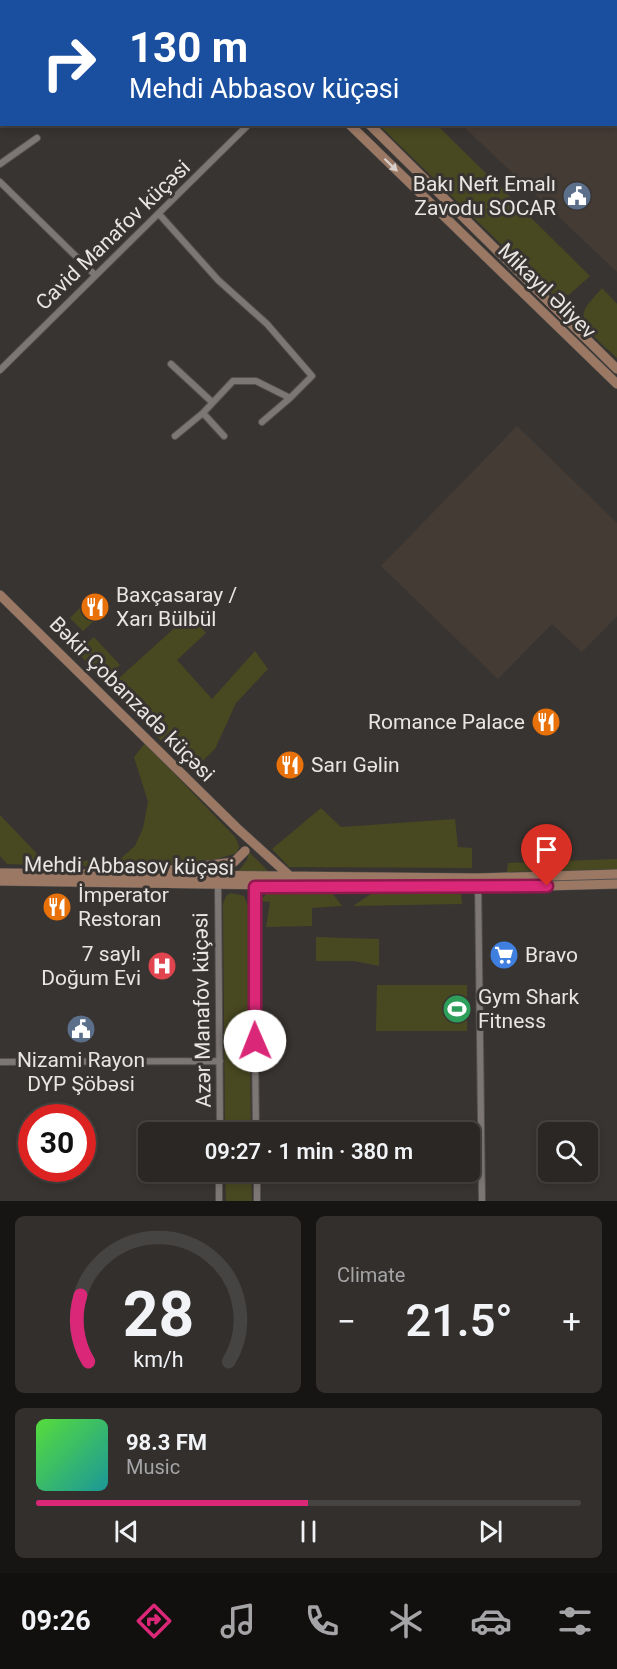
<!DOCTYPE html>
<html lang="en">
<head>
<meta charset="utf-8">
<style>
	:root { --surface:#2a2725; --page:#322f2d; --text:#f1f3f6; --muted:#a5a5a7; --line:#464442; --accent:#db2777 }
	body { margin:0; font-family:Roboto,sans-serif; background:var(--page); color:var(--text); height:100vh; display:flex; flex-direction:column; font-size:22px; white-space:nowrap }
	* { box-sizing:border-box; margin:0 }
	p { font-size:20px; color:var(--muted) }
	.icon { flex:none; width:33px; height:33px; fill:none; stroke:currentColor; stroke-width:2; stroke-linecap:round; stroke-linejoin:round }
	.map { position:relative; height:1201px; overflow:hidden }
	.sheet { display:flex; flex-direction:column; gap:15px; padding:15px; background:#171514; flex:1 }
	.sheet>* { flex:none }
	.hud { position:absolute; left:0px; top:0px; width:618px; height:126px; box-shadow:0 3px 9px #0003,0 0 0 2px var(--line); background:#1a4fa0; color:#fff; overflow:hidden }
	.tools { position:absolute; left:538px; top:1122px; display:grid; gap:12px }
	.tools a { display:grid; place-items:center; width:60px; height:60px; border-radius:9px; background:var(--surface); box-shadow:0 3px 9px #0003,0 0 0 2px var(--line); font-size:30px }
	.speed { position:absolute; left:18px; top:1104px; display:flex; gap:12px; font-size:30px; font-weight:700; text-align:center }
	.speed>* { display:grid; place-content:center; width:78px; height:78px; border-radius:50%; background:var(--surface); box-shadow:0 3px 9px #0003,0 0 0 2px var(--line); line-height:1 }
	.speed .limit { border:9px solid #d22; background:#fff; color:#111 }
	.pin { position:absolute; display:grid; place-items:center; width:51px; height:51px; color:#fff; margin:-62px -26px; border-radius:50% 50% 50% 0; rotate:-45deg; box-shadow:0 0 6px #0007 }
	.pin .icon { rotate:45deg }
	.me { position:absolute; width:66px; margin:-33px; rotate:359deg; stroke-linejoin:round; filter:drop-shadow(0 0 4px #0008) }
	.turn { display:flex; align-items:center; gap:21px; height:126px; padding:0 30px; font-size:27px }
	.turn .icon { width:78px; height:78px; stroke-width:2.5 }
	.turn b { display:block; font-size:42px; line-height:51px }
	.big { font-size:45px; font-weight:600; line-height:1.1 }
	.sheet .widget { flex:1; display:flex; flex-direction:column; justify-content:center; gap:9px; min-width:0; padding:0 21px; border-radius:9px; background:var(--page) }
	.sheet .dial { align-items:center; gap:0 }
	.dial svg { height:156px; overflow:visible; fill:none; stroke:var(--line); stroke-width:7; stroke-linecap:round; text-anchor:middle }
	.dial text { fill:var(--text); stroke:none }
	.song { display:flex; align-items:center; gap:18px }
	.cover { width:72px; height:72px; border-radius:9px; background:linear-gradient(135deg,hsl(110 70% 55%),hsl(180 70% 35%)) }
	.played { height:6px; border-radius:3px; background:linear-gradient(90deg,var(--accent) 50%,var(--line) 50%) }
	.keys { display:flex; justify-content:space-around; direction:ltr }
	.heat { display:flex; justify-content:space-between; align-items:center; font-size:33px; direction:ltr }
	.sheet .tiles { flex:1; display:grid; gap:15px; grid-template-columns:1fr 1fr }
	.widget:last-child { grid-column:span 2 }
	.trip { position:absolute; left:138px; top:1122px; width:342px; height:60px; border-radius:9px; background:var(--surface); box-shadow:0 3px 9px #0003,0 0 0 2px var(--line); font-weight:600; line-height:60px; text-align:center }
	.menu { display:flex; height:96px; justify-content:space-around; align-items:center; background:#11100f; color:var(--muted) }
	.menu .icon { width:42px; height:42px }
	.menu .selected { color:var(--accent) }
	.menu b { font-size:27px; color:var(--text) }
	.map>svg:first-child { display:block }
	.built { fill:#453b35 }
	.green { fill:#484921 }
	.lines { fill:none; stroke-linecap:round; stroke-linejoin:round }
	.street-casing { stroke:#53504e; stroke-width:8 }
	.secondary-casing { stroke:#53504e; stroke-width:10 }
	.street { stroke:#7c7774; stroke-width:6 }
	.secondary { stroke:#9a7864; stroke-width:9 }
	.oneway { fill:#d8cfca }
	.route-casing { stroke:#8e194d; stroke-width:15 }
	.route { stroke:#db2777; stroke-width:10 }
	.labels { text-anchor:middle; dominant-baseline:central; stroke-width:6; stroke-linejoin:round; paint-order:stroke }
	.poi-label { font-size:21px; fill:#e8e5e3; stroke:#383431; text-anchor:start }
	.street-label { font-size:21px; fill:#e8e5e3; stroke:#383431 }
</style>
</head>
<body>
<div class="map">
<svg width="617" height="1201" viewBox="0 0 617 1201">
	<rect width="100%" height="100%" fill="#383431"/>
	<!-- built -->
	<path class="built" d="M332,0H617V272L462,125L616,124V2Z
		M517,426L617,523V616L582,652L552,624L498,679L381,566Z"/>
	<!-- green -->
	<path class="green" d="M379,125H437L590,276L569,295L554,296Z
		M602,288L617,304V358C606,347 580,329 584,312C586,304 597,295 602,288Z
		M82,606L95,620L83,631L70,618Z
		M190,614L206,633L177,660L212,699L255,651L268,669L236,703L215,749L192,771L108,688Z
		M94,637L120,665L104,680L77,652Z
		M145,743L235,837L239,846L237,853L217,859L140,868L7,864L0,856V815L41,858L73,861L119,860L135,846L143,828L148,802L134,757Z
		M321,808L341,827L455,819L458,847L472,848V868L289,867L272,849Z
		M249,852L271,874L237,873L247,860Z
		M617,859V869L507,872L508,863Z
		M268,892L333,894L342,906L312,908V926L266,927L270,902L260,901Z
		M231,893L244,896L248,906L251,1132H225L223,904L226,896Z
		M371,894H461L462,904L353,906Z
		M316,937L379,939V966L354,961H316Z
		M377,985H467V1031H376Z
		M225,1172H251L252,1201H226Z"/>
	<g class="lines">
		<!-- street casing -->
		<g class="street-casing">
			<path id="street" d="M0,164L37,138
				M0,182L95,275
				M159,214L218,280L267,324L312,376L290,398L256,381H233L203,413L175,436
				M171,364L212,402
				M0,370L249,124
				M203,413L224,436
				M262,422L290,398
				M478,878L482,1201
				M253,881L256,1132
				M218,886L220,1132
				M0,1062L220,1061
				M257,1172V1201
				M219,1201V1172"/>
		</g>
		<!-- secondary casing -->
		<g class="secondary-casing">
			<path id="secondary" d="M224,0L225,2
				M242,0L243,2
				M349,124L617,384
				M369,124L617,369
				M0,595L238,829L291,877
				M169,870L234,862L245,851
				M0,873L478,878L617,874
				M0,881L477,888L617,884"/>
		</g>
		<!-- street -->
		<use href="#street" class="street"/>
		<!-- secondary -->
		<use href="#secondary" class="secondary"/>
	</g>
	<!-- one-way arrows -->
	<defs><path id="oneway-solid" d="M-6-.8H1V-3.2L6.5 0L1 3.2V.8H-6Z" transform="scale(1.5)"/></defs>
	<use class="oneway" href="#oneway-solid" transform="translate(391 165) rotate(44)"/>
	<g class="lines">
		<!-- route casing -->
		<g class="route-casing">
			<path id="route" d="M255,1041V887L547,886"/>
		</g>
		<!-- route -->
		<use href="#route" class="route"/>
	</g>
	<!-- icons -->
	<defs>
		<g id="civic-disc" transform="scale(1.5)"><circle r="9.5" fill="#5c6f8a" stroke="#383431"/><path d="M-.6-6.5H3V-4.5H.6V-3L4-1V1h2V6H-6V1h2V-1L-.6-3ZM-1.2 2.5V6h2.4V2.5Z" fill="#fff"/></g>
		<g id="restaurant-disc" transform="scale(1.5)"><circle r="9.5" fill="#e8710a" stroke="#383431"/><path d="M-5-6h1v4h1v-4h1v4h1v-4h1v5L-1.5 .5V6h-2V.5L-5-1ZM5-6V6H3V1.5H1.5Q1.5-4 5-6Z" fill="#fff"/></g>
		<g id="supermarket-disc" transform="scale(1.5)"><circle r="9.5" fill="#3f7fe0" stroke="#383431"/><path d="M-6-5.5h2.5l.6 2H6L4.5 2H-2.5L-4.4-4H-6ZM-1.5 3.2a1.3 1.3 0 1 0 .1 0ZM3 3.2a1.3 1.3 0 1 0 .1 0Z" fill="#fff"/></g>
		<g id="hospital-disc" transform="scale(1.5)"><circle r="9.5" fill="#e0444e" stroke="#383431"/><path d="M-5-5h3v3.5h4V-5h3V5h-3V1.5h-4V5h-3Z" fill="#fff"/></g>
		<g id="stadium-disc" transform="scale(1.5)"><circle r="9.5" fill="#2e9e5b" stroke="#383431"/><path d="M0-5a6.5 5 0 1 0 0 10a6.5 5 0 1 0 0-10ZM-3.5-1.8h7v3.6h-7Z" fill="#fff"/></g>
	</defs>
	<g fill-rule="evenodd">
		<use href="#civic-disc" x="577" y="196"/>
		<use href="#restaurant-disc" x="95" y="607"/>
		<use href="#restaurant-disc" x="546" y="722"/>
		<use href="#restaurant-disc" x="290" y="765"/>
		<use href="#restaurant-disc" x="57" y="907"/>
		<use href="#supermarket-disc" x="504" y="955"/>
		<use href="#hospital-disc" x="162" y="966"/>
		<use href="#stadium-disc" x="457" y="1009"/>
		<use href="#civic-disc" x="81" y="1029"/>
	</g>
	<g class="labels">
		<!-- poi labels -->
		<g class="poi-label">
			<text x="556" y="184" text-anchor="end">Bakı Neft Emalı<tspan x="556" dy="24">Zavodu SOCAR</tspan></text>
			<text x="116" y="595">Baxçasaray /<tspan x="116" dy="24">Xarı Bülbül</tspan></text>
			<text x="525" y="722" text-anchor="end">Romance Palace</text>
			<text x="311" y="765">Sarı Gəlin</text>
			<text x="78" y="895">İmperator<tspan x="78" dy="24">Restoran</tspan></text>
			<text x="141" y="954" text-anchor="end">7 saylı<tspan x="141" dy="24">Doğum Evi</tspan></text>
			<text x="525" y="955">Bravo</text>
			<text x="478" y="997">Gym Shark<tspan x="478" dy="24">Fitness</tspan></text>
			<text x="81" y="1060" text-anchor="middle">Nizami Rayon<tspan x="81" dy="24">DYP Şöbəsi</tspan></text>
		</g>
		<!-- street labels -->
		<g class="street-label">
			<text transform="translate(113 235) rotate(-44)">Cavid Manafov küçəsi</text>
			<text transform="translate(547 291) rotate(44)">Mikayıl Əliyev</text>
			<text transform="translate(132 699) rotate(45)">Bəkir Çobanzadə küçəsi</text>
			<text transform="translate(129 866) rotate(1)">Mehdi Abbasov küçəsi</text>
			<text transform="translate(202 1010) rotate(-91)">Azər Manafov küçəsi</text>
		</g>
	</g>
</svg>
<div class="tools">
<a><svg class="icon" aria-label="search" viewBox="0 0 24 24"><circle cx="10" cy="10" r="6"/><path d="M15 15l6 6"/></svg></a>
</div>
<div class="speed"><div class="limit">30</div></div>
<div class="pin" style="left:547px;top:886px;background:#d93025"><svg class="icon" aria-label="arrive" viewBox="0 0 24 24"><path d="M6 21V4h12l-3 4 3 4H6"/></svg></div>
<svg class="me" style="left:255px;top:1041px" viewBox="-20 -20 40 40"><circle r="19" fill="#fff"/><path d="M0-13L10 11 0 6-10 11z" fill="#db2777"/></svg>
<div class="trip">09:27 · 1 min · 380 m</div>
<div class="hud">
<div class="turn"><svg class="icon" aria-label="right" viewBox="0 0 24 24"><path d="M7 20v-9h11M14 6l5 5-5 5"/></svg><div><b>130 m</b>Mehdi Abbasov küçəsi</div></div>
</div>
</div>
<section class="sheet">
<div class="tiles">
<div class="widget dial"><svg viewBox="0 0 100 80">
<path d="M14 69A42 42 0 1 1 86 69"/>
<path d="M14 69A42 42 0 0 1 10 35" stroke="#db2777"/>
<text x="50" y="56" font-size="32" font-weight="700">28</text>
<text x="50" y="72" font-size="11">km/h</text>
</svg></div>
<div class="widget"><p>Climate</p>
<div class="heat"><a>−</a><b class="big">21.5°</b><a>+</a></div>
</div>
<div class="widget">
<div class="song"><i class="cover"></i><div><b>98.3 FM</b><p>Music</p></div></div>
<div class="played"></div>
<div class="keys"><svg class="icon" aria-label="previous" viewBox="0 0 24 24"><path d="M18 5L8 12l10 7zM5 5v14"/></svg><svg class="icon" aria-label="pause" viewBox="0 0 24 24"><path d="M8 5v14M16 5v14"/></svg><svg class="icon" aria-label="next" viewBox="0 0 24 24"><path d="M6 5l10 7-10 7zM19 5v14"/></svg></div>
</div>
</div>
</section>
<nav class="menu">
<b>09:26</b>
<svg class="icon selected" aria-label="directions" viewBox="0 0 24 24"><path d="M12 3l9 9-9 9-9-9zM9 14v-3h6M13 9l2 2-2 2"/></svg>
<svg class="icon" aria-label="music" viewBox="0 0 24 24"><path d="M9 18V5l10-2v13"/><circle cx="6" cy="18" r="3"/><circle cx="16" cy="16" r="3"/></svg>
<svg class="icon" aria-label="phone" viewBox="0 0 24 24"><path d="M5 4h4l2 5-3 2q2 4 5 5l2-3 5 2v4C11 20 4 13 5 4z"/></svg>
<svg class="icon" aria-label="climate" viewBox="0 0 24 24"><path d="M12 3v18M4 7l16 10M4 17L20 7"/></svg>
<svg class="icon" aria-label="car" viewBox="0 0 24 24"><path d="M5 17H2v-5l4-1 3-4h7l3 4 3 1v5h-3M9 17h6M6 11h13"/><circle cx="7" cy="17" r="2"/><circle cx="17" cy="17" r="2"/></svg>
<svg class="icon" aria-label="filters" viewBox="0 0 24 24"><path d="M4 7h16M4 17h16"/><circle cx="9" cy="7" r="2"/><circle cx="15" cy="17" r="2"/></svg>
</nav>
</body>
</html>
